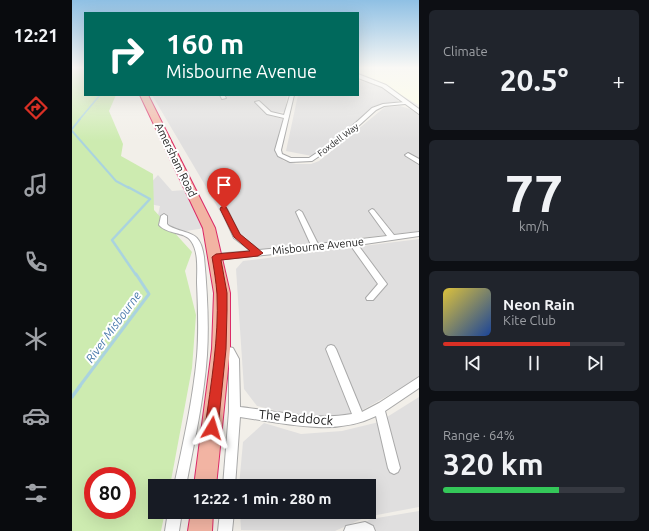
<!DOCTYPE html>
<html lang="en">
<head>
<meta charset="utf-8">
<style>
	:root { --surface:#171b24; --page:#20242c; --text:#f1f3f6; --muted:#9ea1a6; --line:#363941; --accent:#d93025 }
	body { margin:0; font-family:Ubuntu,sans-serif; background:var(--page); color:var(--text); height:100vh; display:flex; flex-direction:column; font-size:15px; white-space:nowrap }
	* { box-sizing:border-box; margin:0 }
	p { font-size:13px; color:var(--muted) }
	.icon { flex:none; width:22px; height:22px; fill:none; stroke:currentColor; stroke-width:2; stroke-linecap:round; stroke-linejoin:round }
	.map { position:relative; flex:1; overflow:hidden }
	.panel { display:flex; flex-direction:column; gap:10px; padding:10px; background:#0d0f14; width:230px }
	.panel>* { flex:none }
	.top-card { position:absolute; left:12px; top:12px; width:275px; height:84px; border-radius:0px; box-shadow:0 4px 16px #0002; background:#00695c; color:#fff; overflow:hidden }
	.speed { position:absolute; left:12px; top:467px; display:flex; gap:8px; font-size:20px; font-weight:700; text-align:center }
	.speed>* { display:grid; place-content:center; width:52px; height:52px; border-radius:50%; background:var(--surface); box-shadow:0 4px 16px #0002; line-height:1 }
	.speed .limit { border:6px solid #d22; background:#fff; color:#111 }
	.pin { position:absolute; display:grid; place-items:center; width:34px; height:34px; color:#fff; margin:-41px -17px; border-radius:50% 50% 50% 0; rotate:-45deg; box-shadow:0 0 4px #0007 }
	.pin .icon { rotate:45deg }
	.me { position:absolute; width:44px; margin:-22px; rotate:7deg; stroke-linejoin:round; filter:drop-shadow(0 0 3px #0008) }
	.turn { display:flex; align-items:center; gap:14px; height:84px; padding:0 16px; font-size:18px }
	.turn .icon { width:52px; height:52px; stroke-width:2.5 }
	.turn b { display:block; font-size:28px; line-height:34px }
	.big { font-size:30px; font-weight:700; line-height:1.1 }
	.panel .card { flex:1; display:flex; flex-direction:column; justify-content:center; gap:6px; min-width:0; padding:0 14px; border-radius:6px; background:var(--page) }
	.panel .dial { align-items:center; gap:0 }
	.dial b { font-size:52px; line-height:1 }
	.song { display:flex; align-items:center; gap:12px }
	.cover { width:48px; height:48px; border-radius:6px; background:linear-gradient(135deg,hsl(50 70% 55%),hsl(220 70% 35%)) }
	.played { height:4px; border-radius:2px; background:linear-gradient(90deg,var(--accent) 70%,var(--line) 70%) }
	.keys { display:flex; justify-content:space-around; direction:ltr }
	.heat { display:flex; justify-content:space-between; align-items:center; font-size:22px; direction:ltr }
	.charge { height:6px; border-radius:3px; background:linear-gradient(90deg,#34c759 64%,var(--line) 0) }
	.trip { position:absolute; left:76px; top:479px; width:228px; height:40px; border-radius:0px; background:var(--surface); box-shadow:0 4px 16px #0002; font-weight:700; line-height:40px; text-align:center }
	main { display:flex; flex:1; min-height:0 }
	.menu { display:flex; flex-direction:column; width:72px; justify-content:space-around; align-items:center; background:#090b0e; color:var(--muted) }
	.menu .icon { width:28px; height:28px }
	.menu .active { color:var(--accent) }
	.menu b { font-size:18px; color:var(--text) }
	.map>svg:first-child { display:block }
	.residential { fill:#e0dfdf }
	.education { fill:#ffffe5 }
	.grass { fill:#cdebb0; fill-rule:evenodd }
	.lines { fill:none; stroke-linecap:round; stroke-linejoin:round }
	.stream-far4 { stroke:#aad3df; stroke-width:1.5 }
	.stream-far3 { stroke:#aad3df; stroke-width:2 }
	.stream-far2 { stroke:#aad3df; stroke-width:2.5 }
	.stream-far1 { stroke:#aad3df; stroke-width:3 }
	.stream { stroke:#aad3df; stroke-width:3.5 }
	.minor-casing { stroke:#a9a9a9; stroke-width:2 }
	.tertiary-casing { stroke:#a9a9a9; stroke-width:2 }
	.trunk-casing { stroke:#dc2a67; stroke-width:2 }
	.minor { fill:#fff; fill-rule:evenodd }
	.tertiary { fill:#fff; fill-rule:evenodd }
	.trunk { fill:#f2b4a3; fill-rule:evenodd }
	.route { fill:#d93025; stroke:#8d1f18 }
	.labels { text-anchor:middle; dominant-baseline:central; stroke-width:4; stroke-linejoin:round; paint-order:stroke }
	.far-street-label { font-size:9px; fill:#222; stroke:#fff }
	.street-label { font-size:11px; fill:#222; stroke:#fff }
	.water-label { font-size:12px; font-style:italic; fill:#4a7aab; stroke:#fff }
	.near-street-label { font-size:13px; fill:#222; stroke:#fff }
</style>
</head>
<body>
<main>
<nav class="menu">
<b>12:21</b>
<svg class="icon active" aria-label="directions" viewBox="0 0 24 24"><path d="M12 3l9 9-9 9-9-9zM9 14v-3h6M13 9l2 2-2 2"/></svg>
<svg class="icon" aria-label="music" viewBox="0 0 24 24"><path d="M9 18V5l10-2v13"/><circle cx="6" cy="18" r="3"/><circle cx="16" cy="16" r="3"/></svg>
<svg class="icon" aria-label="phone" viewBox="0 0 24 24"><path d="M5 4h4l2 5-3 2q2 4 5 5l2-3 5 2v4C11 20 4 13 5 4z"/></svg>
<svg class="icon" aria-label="climate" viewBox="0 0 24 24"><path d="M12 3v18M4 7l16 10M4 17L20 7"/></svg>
<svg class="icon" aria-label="car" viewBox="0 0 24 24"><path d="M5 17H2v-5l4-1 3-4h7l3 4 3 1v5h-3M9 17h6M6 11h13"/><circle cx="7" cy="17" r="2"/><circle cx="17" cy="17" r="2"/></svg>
<svg class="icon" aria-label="filters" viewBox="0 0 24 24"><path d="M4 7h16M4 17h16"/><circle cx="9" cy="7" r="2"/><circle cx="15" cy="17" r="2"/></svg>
</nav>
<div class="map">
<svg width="347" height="531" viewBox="0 0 347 531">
	<rect width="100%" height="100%" fill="#f2efe9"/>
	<!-- residential -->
	<path class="residential" d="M287,81L300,83L315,90L327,97L325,103L309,104L240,156L214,151L226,95H286Z
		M80,95H215L213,112L201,113L199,116L211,119L203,153L212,161L224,164H239L247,161L313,107L328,106L338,109L347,115V231L179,251L161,237L140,197Z
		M86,175L100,191L113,190L133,228L89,235L84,224L88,206L72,203L73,189Z
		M347,239V378L280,416L235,418L185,406L172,389L164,269L171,261Z
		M347,397V507L294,517L263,531L169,530L168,512H297V486H167L171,442L192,423L229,434L270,431L307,422Z
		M347,511V531H276L299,519Z"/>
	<!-- education -->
	<path class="education" d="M286,67H347V105L286,71Z"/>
	<!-- grass -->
	<path class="grass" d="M0,67H13V95H44L37,111L51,144L49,156L81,174L82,210L120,252L113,271L124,315L120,368L98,486H83V512H93L89,531H0ZM21,476H55V510H21Z"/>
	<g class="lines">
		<!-- stream-far4 -->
		<path class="stream-far4" d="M7,67L13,73
			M7,120L28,95"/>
		<!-- stream-far3 -->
		<path class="stream-far3" d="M0,129L8,119
			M0,131L44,181L57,188"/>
		<!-- stream-far2 -->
		<path class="stream-far2" d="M56,187L78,199L40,240L64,275"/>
		<!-- stream-far1 -->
		<path class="stream-far1" d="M7,387L77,294L64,274"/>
		<!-- stream -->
		<path class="stream" d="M0,397L8,386"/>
		<!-- minor casing -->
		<g class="minor-casing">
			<path id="minor" d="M148,95H152L154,98L150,99Z
				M218,95H222L209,150L210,154L219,158H237L267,138L300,108L311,104L333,102L335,103L333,104L312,106L304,110L271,140L240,161L218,162L206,156L203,150L212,118L195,114L183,102L187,101L199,112L212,115Z
				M336,153L347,159V164L334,156L333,155Z
				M152,207L155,209L168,235L187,250L239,245L224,212L227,210L230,212L246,244L315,236L297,211L300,209L302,210L322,235L347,232V236L286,245L315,284L301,300H295L294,298L306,284L279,246L144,260L141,259L140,257L141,255L144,254L179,251L162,238L149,209Z
				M92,214L95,216V224L97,226C117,236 128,229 132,257C135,289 137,323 135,355C132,399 122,443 114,486H102C111,443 121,400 125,356C127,332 126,307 125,283C125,270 127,252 119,241C112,231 96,235 87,225L89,216Z
				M149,345L161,348L167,359L168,407C205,411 243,421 280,414L254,349L256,346L259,345L262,346L264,349L290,412L307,403L347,377V388L313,411L328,468L326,472L322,474L318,472L316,468L304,416C262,437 212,423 168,417L163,486H151L157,411V359L155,354L146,352L144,349L146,346Z
				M96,512H110L107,531H93Z
				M148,512H162L160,531H146Z
				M293,522L301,526L303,531H272L274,526Z"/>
		</g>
		<!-- tertiary casing -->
		<g class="tertiary-casing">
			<path id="tertiary" d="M286,74L314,85L347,109V114L310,87L286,78Z"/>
		</g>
		<!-- trunk casing -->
		<g class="trunk-casing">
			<path id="trunk" d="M68,95H76L143,228L158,293V349L144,486H122L140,349L142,293L131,228Z
				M119,512H141L140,531H116Z"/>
		</g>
		<!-- minor -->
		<use href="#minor" class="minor"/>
		<!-- tertiary -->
		<use href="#tertiary" class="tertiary"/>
		<!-- trunk -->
		<use href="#trunk" class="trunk"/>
	</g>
	<!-- sky -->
	<linearGradient id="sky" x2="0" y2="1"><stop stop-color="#8fc0e4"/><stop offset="0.48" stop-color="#f9f8f5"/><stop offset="1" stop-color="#f9f8f5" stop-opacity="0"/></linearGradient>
	<rect width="347" height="141" fill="url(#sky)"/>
	<!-- route -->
	<path class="route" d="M149,207H154L168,234L191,253L186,256L149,260L155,293V310L154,349L146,428L144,432L140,434L135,432L133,428C139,383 147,338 145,294C144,281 142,269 140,257L144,254L178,251L162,237L148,209Z"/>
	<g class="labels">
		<!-- far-street labels -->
		<g class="far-street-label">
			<text transform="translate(266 140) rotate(-37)">Foxdell Way</text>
		</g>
		<!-- street labels -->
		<g class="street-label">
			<text transform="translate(104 160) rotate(64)">Amersham Road</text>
			<text transform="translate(246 246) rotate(-6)">Misbourne Avenue</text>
		</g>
		<!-- water labels -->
		<g class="water-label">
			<text transform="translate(41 327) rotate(-54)">River Misbourne</text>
		</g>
		<!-- near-street labels -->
		<g class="near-street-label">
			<text transform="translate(224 417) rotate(5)">The Paddock</text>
		</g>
	</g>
</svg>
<div class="speed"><div class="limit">80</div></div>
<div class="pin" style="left:152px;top:209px;background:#d93025"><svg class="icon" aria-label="arrive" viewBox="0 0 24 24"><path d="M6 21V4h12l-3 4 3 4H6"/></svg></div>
<svg class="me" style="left:140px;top:428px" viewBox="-20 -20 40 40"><path d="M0-17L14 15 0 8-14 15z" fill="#d93025" stroke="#fff" stroke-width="4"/></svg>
<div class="trip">12:22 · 1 min · 280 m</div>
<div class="top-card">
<div class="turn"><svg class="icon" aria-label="right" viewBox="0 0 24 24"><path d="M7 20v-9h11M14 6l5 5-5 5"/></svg><div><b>160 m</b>Misbourne Avenue</div></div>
</div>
</div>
<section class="panel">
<div class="card"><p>Climate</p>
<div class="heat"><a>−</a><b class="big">20.5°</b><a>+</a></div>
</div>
<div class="card dial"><b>77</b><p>km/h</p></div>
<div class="card">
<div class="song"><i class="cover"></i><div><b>Neon Rain</b><p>Kite Club</p></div></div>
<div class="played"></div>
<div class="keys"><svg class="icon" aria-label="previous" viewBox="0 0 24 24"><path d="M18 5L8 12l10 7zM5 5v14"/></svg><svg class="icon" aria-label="pause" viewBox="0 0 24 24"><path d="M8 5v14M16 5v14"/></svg><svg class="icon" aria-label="next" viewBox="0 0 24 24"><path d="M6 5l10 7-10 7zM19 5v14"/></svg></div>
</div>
<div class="card"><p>Range · 64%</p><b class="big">320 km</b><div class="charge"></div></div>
</section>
</main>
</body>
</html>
